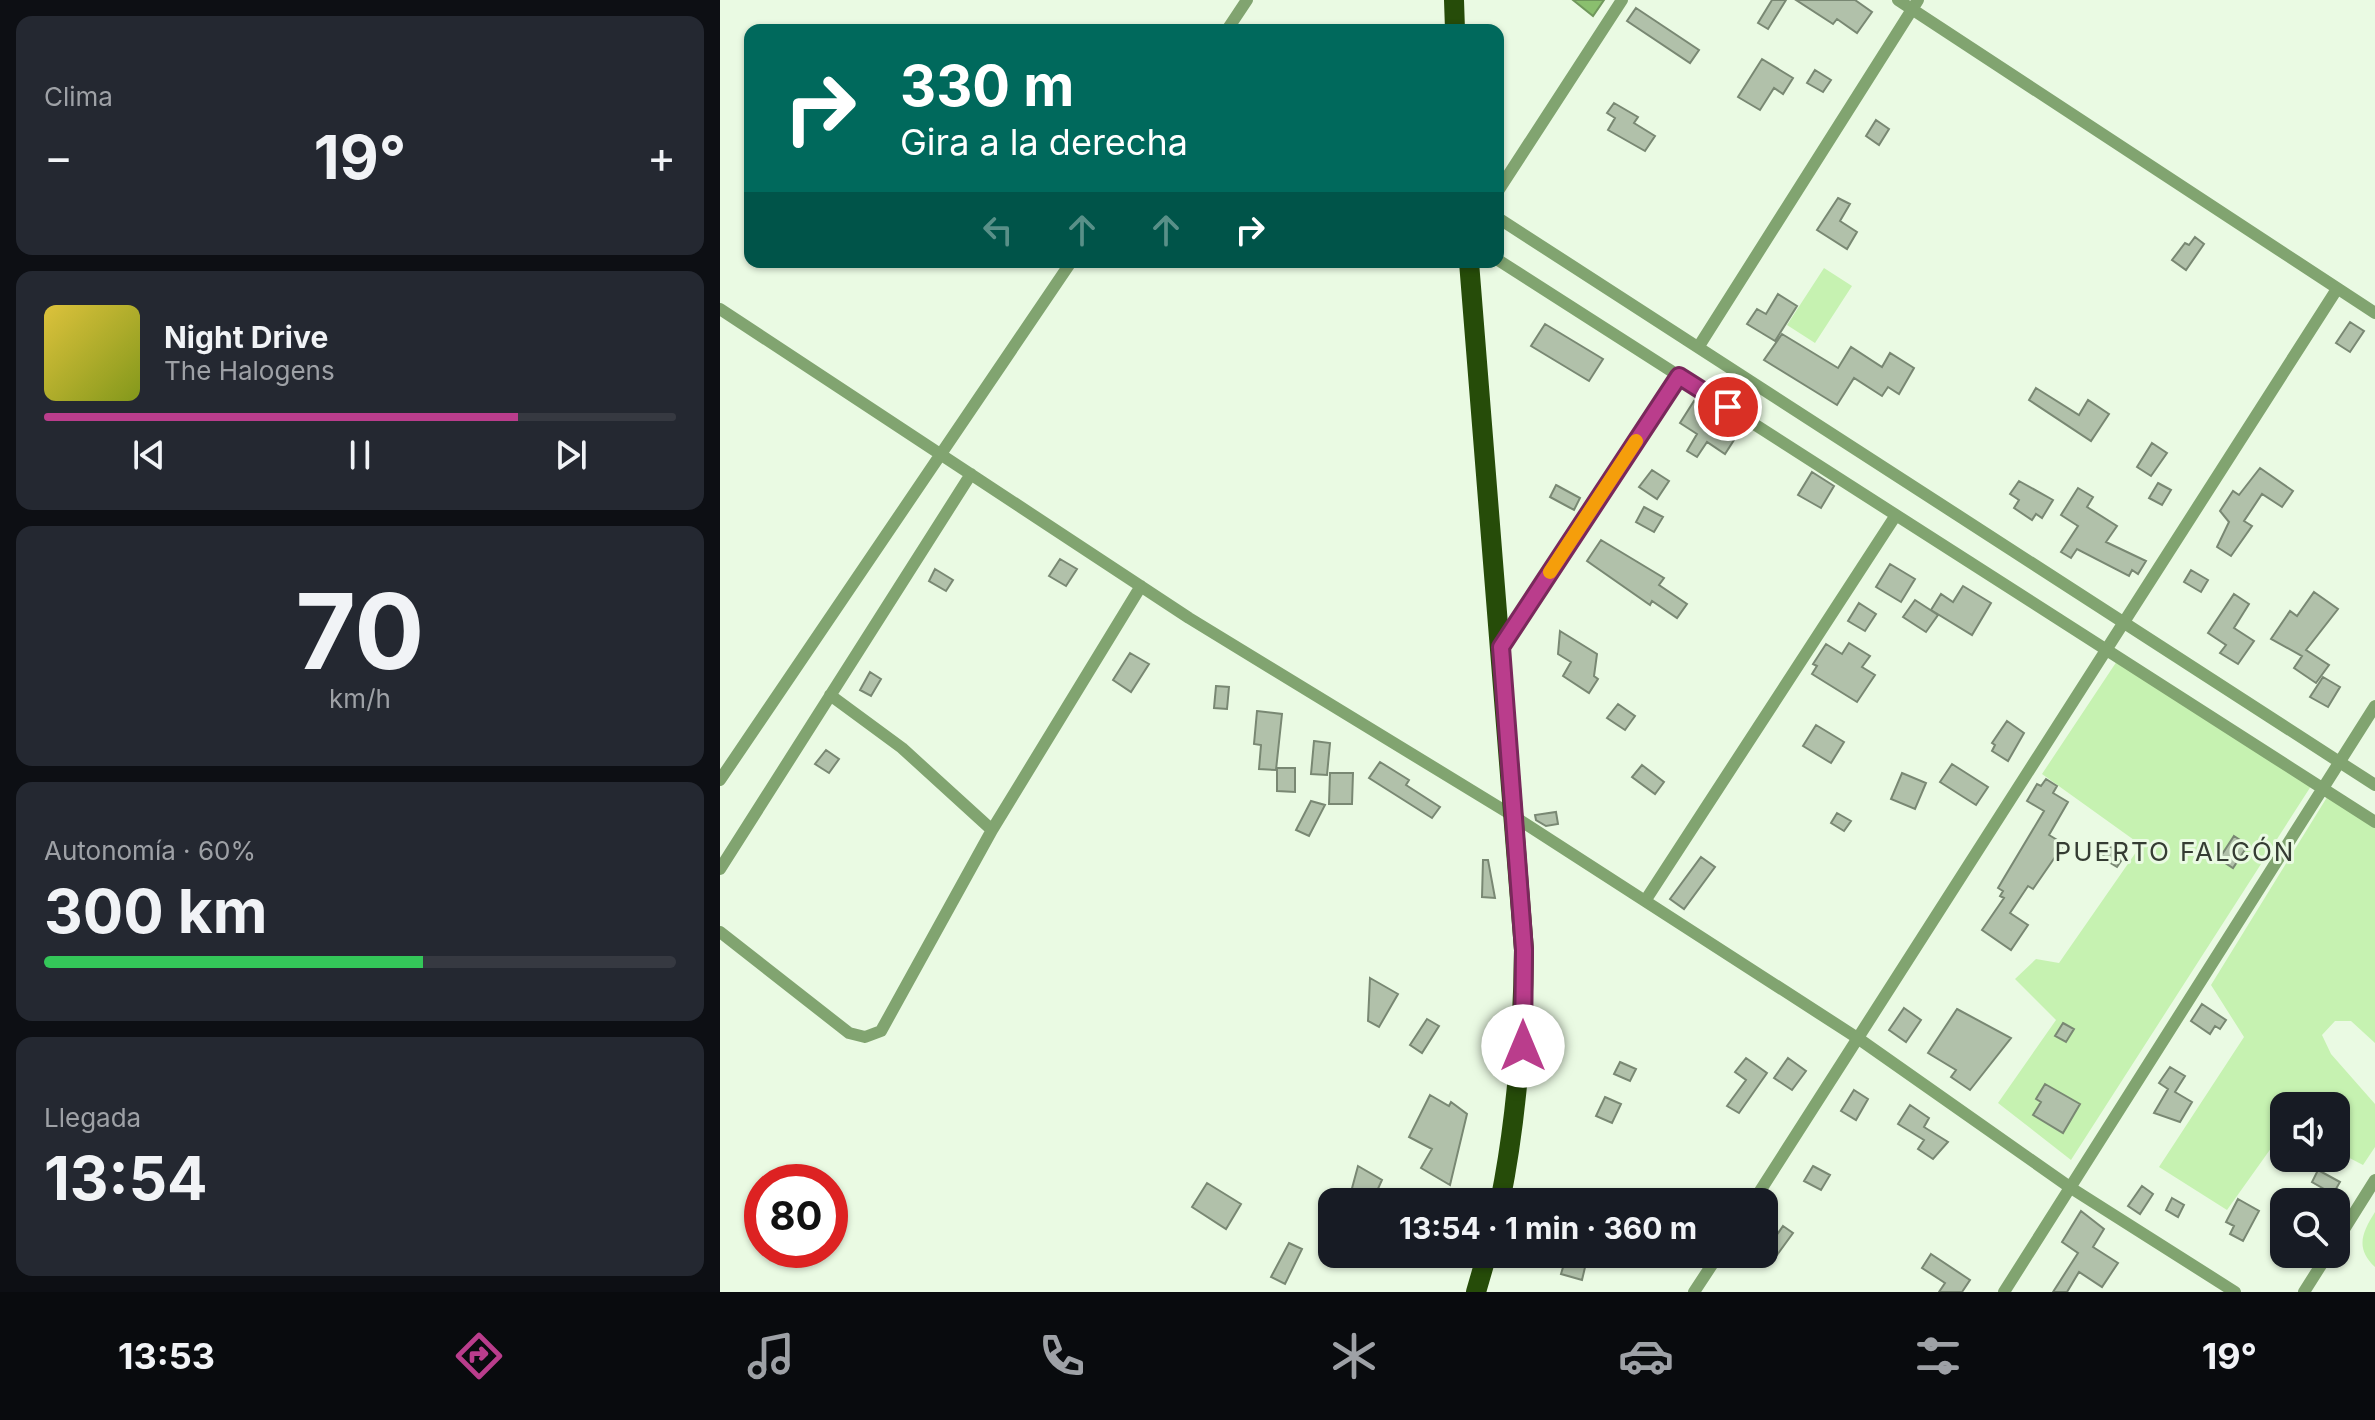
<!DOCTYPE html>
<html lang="es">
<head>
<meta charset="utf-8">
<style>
	:root { --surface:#171b24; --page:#242831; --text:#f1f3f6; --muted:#9ea1a6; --line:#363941; --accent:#ba3d8c }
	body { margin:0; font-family:Inter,sans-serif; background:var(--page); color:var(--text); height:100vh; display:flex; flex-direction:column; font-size:30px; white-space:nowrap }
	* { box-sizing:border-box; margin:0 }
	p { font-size:26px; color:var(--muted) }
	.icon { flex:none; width:44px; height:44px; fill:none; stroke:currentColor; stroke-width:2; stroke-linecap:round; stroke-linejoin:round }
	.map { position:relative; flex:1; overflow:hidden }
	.drawer { display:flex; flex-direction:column; gap:16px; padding:16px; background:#0d0f14; width:720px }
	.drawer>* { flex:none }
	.hud { position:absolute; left:24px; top:24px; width:760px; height:244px; border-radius:16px; box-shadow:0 2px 6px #0004; background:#00695c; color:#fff; overflow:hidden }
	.tools { position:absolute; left:1550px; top:1092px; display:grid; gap:16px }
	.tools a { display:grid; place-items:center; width:80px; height:80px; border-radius:16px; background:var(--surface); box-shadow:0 2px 6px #0004; font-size:40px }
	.speed { position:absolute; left:24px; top:1164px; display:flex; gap:16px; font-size:40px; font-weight:700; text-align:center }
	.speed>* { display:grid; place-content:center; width:104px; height:104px; border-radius:50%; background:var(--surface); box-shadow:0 2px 6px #0004; line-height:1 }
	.speed .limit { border:12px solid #d22; background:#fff; color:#111 }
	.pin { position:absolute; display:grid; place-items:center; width:68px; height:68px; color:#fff; margin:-34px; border:4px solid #fff; border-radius:50%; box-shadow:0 2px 8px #0007 }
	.me { position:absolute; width:88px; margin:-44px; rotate:0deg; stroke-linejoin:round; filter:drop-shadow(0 0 6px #0008) }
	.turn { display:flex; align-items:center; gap:28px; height:168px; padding:0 24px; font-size:36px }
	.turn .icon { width:104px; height:104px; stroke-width:2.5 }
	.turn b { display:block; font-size:56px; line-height:68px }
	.lanes { display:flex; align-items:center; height:76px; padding:0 24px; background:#0003; justify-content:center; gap:40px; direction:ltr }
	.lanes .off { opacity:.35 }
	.big { font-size:60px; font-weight:700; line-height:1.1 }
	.drawer .card { flex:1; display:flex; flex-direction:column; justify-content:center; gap:12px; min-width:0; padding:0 28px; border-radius:16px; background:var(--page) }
	.drawer .dial { align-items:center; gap:0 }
	.dial b { font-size:104px; line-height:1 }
	.song { display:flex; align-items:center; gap:24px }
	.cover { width:96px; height:96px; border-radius:12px; background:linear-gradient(135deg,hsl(50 70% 55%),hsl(70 70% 35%)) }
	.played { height:8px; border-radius:4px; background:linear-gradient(90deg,var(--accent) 75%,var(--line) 75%) }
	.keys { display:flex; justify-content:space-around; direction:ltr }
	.heat { display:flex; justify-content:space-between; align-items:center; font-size:44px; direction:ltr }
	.charge { height:12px; border-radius:6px; background:linear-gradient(90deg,#34c759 60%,var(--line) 0) }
	.trip { position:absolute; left:598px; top:1188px; width:460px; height:80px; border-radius:16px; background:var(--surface); box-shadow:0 2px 6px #0004; font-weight:700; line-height:80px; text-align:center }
	.menu { display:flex; height:128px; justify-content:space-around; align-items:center; background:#090b0e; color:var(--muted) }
	.menu .icon { width:56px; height:56px }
	.menu .on { color:var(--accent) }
	.menu b { font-size:36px; color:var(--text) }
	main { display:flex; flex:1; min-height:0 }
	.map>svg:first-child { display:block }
	.green { fill:#c6f2b1 }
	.water { fill:#8abf6e; stroke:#70985c; stroke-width:2 }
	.building { fill:#b1c1aa; stroke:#798873; stroke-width:2 }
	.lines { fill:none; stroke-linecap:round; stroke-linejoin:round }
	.minor { stroke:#81a470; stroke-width:12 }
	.trunk { stroke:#264c09; stroke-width:20 }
	.route-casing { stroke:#79285b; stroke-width:20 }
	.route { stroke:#ba3d8c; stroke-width:14 }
	.slow { stroke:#f59e0b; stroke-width:14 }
	.labels { text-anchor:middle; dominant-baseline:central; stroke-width:6; stroke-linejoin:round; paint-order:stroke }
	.quarter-label { font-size:26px; letter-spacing:2px; fill:#353c33; stroke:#eafae3 }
</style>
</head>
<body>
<main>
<section class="drawer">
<div class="card"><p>Clima</p>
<div class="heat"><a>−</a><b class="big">19°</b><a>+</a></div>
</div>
<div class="card">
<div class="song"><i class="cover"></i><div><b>Night Drive</b><p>The Halogens</p></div></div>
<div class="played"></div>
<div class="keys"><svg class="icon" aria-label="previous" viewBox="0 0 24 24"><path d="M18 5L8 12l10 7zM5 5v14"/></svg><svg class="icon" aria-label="pause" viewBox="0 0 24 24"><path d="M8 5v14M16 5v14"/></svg><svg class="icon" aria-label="next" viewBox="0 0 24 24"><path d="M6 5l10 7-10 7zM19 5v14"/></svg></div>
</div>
<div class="card dial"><b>70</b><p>km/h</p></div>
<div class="card"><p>Autonomía · 60%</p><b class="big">300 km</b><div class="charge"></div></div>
<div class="card"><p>Llegada</p><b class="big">13:54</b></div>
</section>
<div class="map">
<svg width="1655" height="1292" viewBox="0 0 1655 1292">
	<rect width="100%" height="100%" fill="#eafae3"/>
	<!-- green -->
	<path class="green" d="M1104,268L1132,286L1095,343L1067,325Z
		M1399,658L1593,783L1351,1160L1278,1103L1336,1020L1295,979L1316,959L1339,963L1421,845L1322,774Z
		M1609,794L1655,824V1043L1631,1021H1615L1602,1035L1611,1054L1655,1104V1147L1643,1165L1616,1151V1106H1564V1130L1507,1210L1439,1167L1524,1037L1491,985Z
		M1655,1212V1267C1635,1248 1642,1233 1655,1212Z"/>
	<!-- water -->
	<path class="water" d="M853,0H884L873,16Z"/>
	<!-- building -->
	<path class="building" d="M1052,0H1066L1048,29L1038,23Z
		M1076,0H1135L1152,12L1137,33L1117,19L1113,24Z
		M916,8L979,50L970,63L907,21Z
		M1042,59L1073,78L1063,94L1054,88L1040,110L1018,97Z
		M1095,70L1111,80L1103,92L1087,83Z
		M894,103L918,117L914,123L935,136L925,151L888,130L895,118L887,113Z
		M1156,120L1169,129L1159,145L1146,136Z
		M1118,198L1130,204L1120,221L1137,232L1127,249L1097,230Z
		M1475,237L1484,244L1466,270L1452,260L1465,243L1469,245Z
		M1058,294L1077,306L1055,341L1027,324L1037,309L1046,314Z
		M1630,322L1644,331L1630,352L1616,343Z
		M825,324L883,359L869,381L811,346Z
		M1062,334L1118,368L1131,347L1162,367L1170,353L1194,368L1179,394L1168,387L1162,396L1134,378L1117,405L1044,360Z
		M1316,388L1359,415L1368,400L1389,414L1371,441L1309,400Z
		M974,401L996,415L991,424L1014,440L1005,454L987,442L977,457L967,451L977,434L960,423Z
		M1432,443L1447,453L1431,476L1417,467Z
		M1540,468L1573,491L1562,507L1542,494L1524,521L1532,526L1511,556L1497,547L1509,522L1500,511L1513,491L1519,495Z
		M932,470L949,481L937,499L919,487Z
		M1092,472L1114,486L1101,508L1078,495Z
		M1299,481L1333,500L1322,518L1316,514L1312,520L1294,508L1299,500L1290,494Z
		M1438,483L1451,490L1442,505L1429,498Z
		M836,485L860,498L854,510L830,497Z
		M1358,488L1373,497L1367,507L1397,526L1386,542L1426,561L1418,574L1412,570L1409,576L1357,549L1351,558L1341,552L1358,526L1341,515Z
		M924,507L943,517L934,532L916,522Z
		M881,540L944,578L939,585L967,604L957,618L932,601L930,605L867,561Z
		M340,559L357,569L346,586L329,576Z
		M1170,564L1195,579L1181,602L1156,587Z
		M215,569L233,580L226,591L209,581Z
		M1471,570L1488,580L1481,592L1464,582Z
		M1243,586L1271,603L1252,635L1211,610L1221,594L1233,602Z
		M1594,592L1618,609L1586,650L1609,665L1596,683L1574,668L1582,656L1551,639L1570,611L1577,616Z
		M1514,594L1529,604L1514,628L1534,641L1518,664L1500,653L1506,645L1488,633Z
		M1195,600L1218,615L1206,632L1183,617Z
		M1139,603L1156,614L1145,631L1128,621Z
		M840,631L877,654L874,676L878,679L869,693L843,676L851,662L838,654Z
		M1129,643L1150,656L1142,667L1155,675L1137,702L1092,674L1097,666L1093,664L1106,644L1122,654Z
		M410,653L429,664L411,692L393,680Z
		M150,672L161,679L151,696L140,690Z
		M1603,677L1620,687L1608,707L1590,697Z
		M496,686L509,687L507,709L494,708Z
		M898,704L915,716L905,730L887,718Z
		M537,711L562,714L556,770L539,769L541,745L534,744Z
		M1287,721L1304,733L1288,761L1272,751L1275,745L1272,743Z
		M1096,725L1124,742L1111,763L1083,746Z
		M594,741L610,743L607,775L591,774Z
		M106,750L119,759L109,773L95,764Z
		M660,762L689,780L686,785L720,807L712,818L649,778Z
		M1232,764L1268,787L1256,805L1220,782Z
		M922,765L944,782L935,794L912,777Z
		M557,768H575V792L557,791Z
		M610,773H633L632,804H609Z
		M1182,773L1206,783L1195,809L1171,799Z
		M1326,779L1337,786L1333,793L1348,802L1329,835L1344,844L1313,889L1308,886L1290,913L1308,925L1291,950L1262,930L1284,898L1280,896L1283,891L1278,888L1324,811L1307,801L1317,784L1321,786Z
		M591,801L605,805L589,836L576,830Z
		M836,812L838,824L826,826L816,820L815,815Z
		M1117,813L1131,821L1124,831L1111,823Z
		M1514,836L1528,845L1513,868L1499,859Z
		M1389,846L1405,855L1397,867L1382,858Z
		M981,857L995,867L964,909L950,899Z
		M763,860H768L775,898L762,897Z
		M650,978L678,994L659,1027L648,1021Z
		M1482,1004L1506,1020L1500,1029L1495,1026L1490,1034L1471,1021Z
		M1184,1008L1201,1020L1186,1042L1169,1030Z
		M1237,1009L1291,1038L1250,1090L1231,1077L1236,1070L1208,1053Z
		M707,1019L719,1026L702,1053L690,1045Z
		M1343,1023L1354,1029L1346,1042L1335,1036Z
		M1026,1058L1047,1073L1019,1113L1007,1106L1026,1080L1015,1072Z
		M1068,1058L1086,1071L1072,1090L1054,1078Z
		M900,1062L916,1069L910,1081L894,1074Z
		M1450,1067L1465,1076L1455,1092L1472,1102L1460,1122L1434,1113L1448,1089L1439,1083Z
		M1325,1084L1360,1104L1343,1133L1313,1115L1321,1102L1316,1099Z
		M1134,1090L1148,1099L1136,1120L1121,1111Z
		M710,1095L729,1106L731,1102L747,1114L730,1185L701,1168L712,1149L689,1137Z
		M885,1097L901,1104L892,1123L876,1116Z
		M1190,1105L1209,1118L1204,1127L1228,1142L1213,1159L1198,1149L1204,1140L1178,1124Z
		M638,1166L662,1180L652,1202L631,1192Z
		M1093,1166L1110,1175L1101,1190L1084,1181Z
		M1598,1170L1620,1182L1613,1194L1592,1182Z
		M487,1183L521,1204L506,1229L472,1207Z
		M1422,1186L1433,1194L1420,1214L1408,1206Z
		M1452,1198L1464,1205L1458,1217L1446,1210Z
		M1518,1199L1539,1211L1523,1241L1510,1234L1514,1226L1506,1222Z
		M1361,1211L1384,1229L1373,1247L1398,1263L1382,1287L1359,1272L1347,1292H1333L1358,1253L1342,1242Z
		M1063,1226L1073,1233L1057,1255L1047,1249Z
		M569,1243L582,1249L565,1284L551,1277Z
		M847,1254L867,1259L862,1280L841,1274Z
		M1211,1254L1250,1280L1242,1292H1219L1225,1283L1202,1268Z"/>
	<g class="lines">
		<!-- minor -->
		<path class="minor" d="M1178,0L1655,313
			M507,30L527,0
			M778,191L902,0
			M778,218L1655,785
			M778,260L1655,822
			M0,309L469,618L795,817L1139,1039L1351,1188L1515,1292
			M979,346L1198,0
			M781,647L959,376
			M110,695L182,748L272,830
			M0,780L351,262
			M0,869L251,474
			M925,901L1176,515
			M0,932L129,1033L145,1037L161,1031L272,830L421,586
			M1033,1202L1617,289
			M1616,1242L1655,1180
			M974,1292L999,1254
			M1284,1292L1655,706
			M1584,1292L1608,1254"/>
		<!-- trunk -->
		<path class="trunk" d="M734,0L735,30
			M749,262L804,950C803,1036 797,1118 780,1202
			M756,1292L767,1254"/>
	</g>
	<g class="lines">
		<!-- route casing -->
		<g class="route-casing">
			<path id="route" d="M803,1046L804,950L781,647L959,376L1008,407"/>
		</g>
		<!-- route -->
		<use href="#route" class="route"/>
		<!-- slow -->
		<path class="slow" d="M830,572L916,441"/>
	</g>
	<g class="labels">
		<!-- quarter labels -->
		<g class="quarter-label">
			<text x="1455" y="851">PUERTO FALCÓN</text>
		</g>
	</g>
</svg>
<div class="tools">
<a><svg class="icon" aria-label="sound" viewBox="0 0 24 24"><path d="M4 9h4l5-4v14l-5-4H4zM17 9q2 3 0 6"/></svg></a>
<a><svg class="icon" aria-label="search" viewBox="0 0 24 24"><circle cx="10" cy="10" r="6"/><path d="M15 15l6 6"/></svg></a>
</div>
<div class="speed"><div class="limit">80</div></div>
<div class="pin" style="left:1008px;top:407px;background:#d93025"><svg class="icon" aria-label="arrive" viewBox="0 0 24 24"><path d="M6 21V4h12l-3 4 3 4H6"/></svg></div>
<svg class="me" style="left:803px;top:1046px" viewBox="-20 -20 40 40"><circle r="19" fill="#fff"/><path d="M0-13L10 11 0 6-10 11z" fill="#ba3d8c"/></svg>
<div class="trip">13:54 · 1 min · 360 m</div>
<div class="hud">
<div class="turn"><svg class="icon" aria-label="right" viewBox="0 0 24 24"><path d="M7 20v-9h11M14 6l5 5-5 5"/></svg><div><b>330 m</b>Gira a la derecha</div></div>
<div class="lanes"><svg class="icon off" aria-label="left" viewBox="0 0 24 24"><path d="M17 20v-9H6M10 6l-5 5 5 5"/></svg><svg class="icon off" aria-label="ahead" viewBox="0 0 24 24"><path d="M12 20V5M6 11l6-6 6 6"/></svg><svg class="icon off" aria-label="ahead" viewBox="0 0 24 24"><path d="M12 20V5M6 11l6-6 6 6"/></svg><svg class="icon" aria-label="right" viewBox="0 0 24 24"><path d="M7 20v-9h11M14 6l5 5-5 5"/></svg></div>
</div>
</div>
</main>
<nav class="menu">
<b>13:53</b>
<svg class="icon on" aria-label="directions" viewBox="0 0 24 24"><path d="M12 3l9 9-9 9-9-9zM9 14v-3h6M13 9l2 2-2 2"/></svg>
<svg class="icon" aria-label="music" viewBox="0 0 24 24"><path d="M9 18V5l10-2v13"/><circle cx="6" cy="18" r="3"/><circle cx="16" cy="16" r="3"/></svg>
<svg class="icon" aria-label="phone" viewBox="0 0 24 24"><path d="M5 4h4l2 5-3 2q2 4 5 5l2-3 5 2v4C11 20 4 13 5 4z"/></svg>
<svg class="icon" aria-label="climate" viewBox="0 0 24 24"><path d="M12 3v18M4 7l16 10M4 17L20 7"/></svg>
<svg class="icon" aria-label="car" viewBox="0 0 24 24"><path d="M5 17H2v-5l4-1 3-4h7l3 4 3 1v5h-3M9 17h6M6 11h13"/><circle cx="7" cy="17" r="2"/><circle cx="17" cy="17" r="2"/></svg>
<svg class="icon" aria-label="filters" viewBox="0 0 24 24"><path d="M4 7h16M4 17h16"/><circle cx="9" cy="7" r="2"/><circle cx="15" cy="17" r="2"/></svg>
<b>19°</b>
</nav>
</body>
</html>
